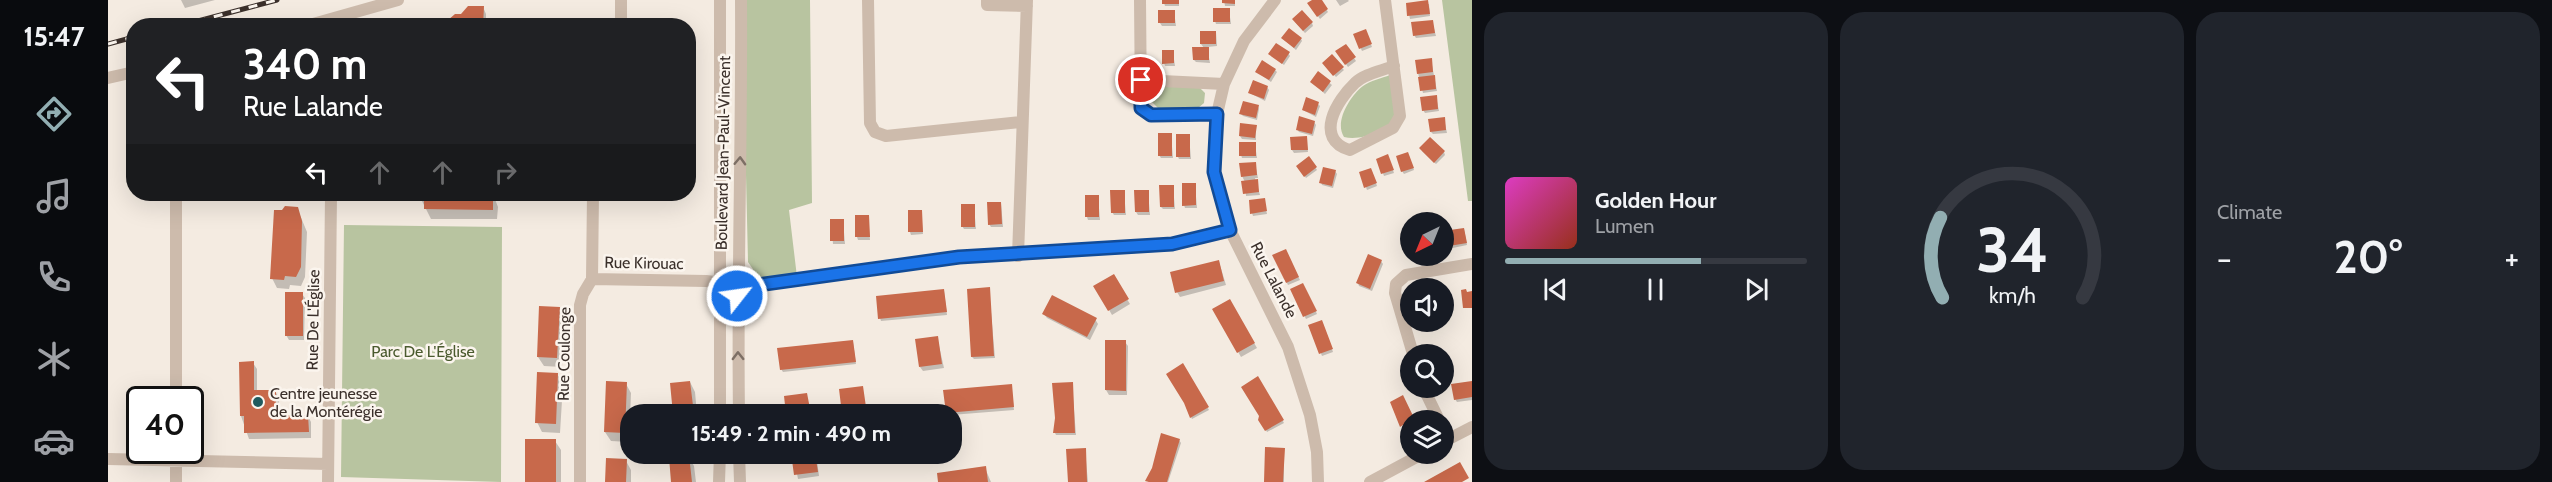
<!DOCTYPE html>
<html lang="en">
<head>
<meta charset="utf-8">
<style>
	:root { --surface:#171b24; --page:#20242c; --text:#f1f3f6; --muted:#9ea1a6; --line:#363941; --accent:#92aeb2 }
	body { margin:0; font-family:Cabin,sans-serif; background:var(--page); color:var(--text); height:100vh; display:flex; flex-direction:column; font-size:22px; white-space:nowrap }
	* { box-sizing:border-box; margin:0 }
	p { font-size:20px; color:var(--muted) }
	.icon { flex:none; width:33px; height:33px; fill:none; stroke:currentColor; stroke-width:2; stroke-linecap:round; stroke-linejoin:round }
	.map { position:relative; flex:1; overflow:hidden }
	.panel { display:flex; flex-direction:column; gap:12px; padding:12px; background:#0d0f14; width:1080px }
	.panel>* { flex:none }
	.banner { position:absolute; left:18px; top:18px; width:570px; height:183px; border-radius:24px; box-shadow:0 6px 24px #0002; background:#202124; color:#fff; overflow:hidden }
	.needle { width:39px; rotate:223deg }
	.fabs { position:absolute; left:1292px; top:212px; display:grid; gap:12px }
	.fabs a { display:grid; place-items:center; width:54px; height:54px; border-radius:50%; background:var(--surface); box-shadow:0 6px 24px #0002; font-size:30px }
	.speed { position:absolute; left:18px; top:386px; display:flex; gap:12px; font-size:30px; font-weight:700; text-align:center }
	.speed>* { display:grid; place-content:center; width:78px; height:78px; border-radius:50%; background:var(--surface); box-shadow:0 6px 24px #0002; line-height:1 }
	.speed .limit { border:3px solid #111; border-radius:9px; background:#fff; color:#111 }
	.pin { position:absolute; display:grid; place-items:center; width:51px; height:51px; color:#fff; margin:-26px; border:3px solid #fff; border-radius:50%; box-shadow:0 2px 6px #0007 }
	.me { position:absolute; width:66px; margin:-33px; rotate:60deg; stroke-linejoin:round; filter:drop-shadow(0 0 4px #0008) }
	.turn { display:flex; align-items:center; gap:21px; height:126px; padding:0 18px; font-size:27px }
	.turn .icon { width:78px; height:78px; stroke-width:2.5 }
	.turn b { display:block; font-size:42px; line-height:51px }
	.lanes { display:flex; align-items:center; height:57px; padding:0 18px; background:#0003; justify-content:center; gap:30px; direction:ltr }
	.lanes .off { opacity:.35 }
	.big { font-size:45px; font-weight:700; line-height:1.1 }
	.panel .widget { flex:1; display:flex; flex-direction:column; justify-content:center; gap:9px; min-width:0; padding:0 21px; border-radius:24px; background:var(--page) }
	.panel .dial { align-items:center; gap:0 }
	.dial svg { height:156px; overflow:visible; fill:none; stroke:var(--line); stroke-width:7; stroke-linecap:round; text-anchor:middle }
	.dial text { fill:var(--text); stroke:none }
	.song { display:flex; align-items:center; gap:18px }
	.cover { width:72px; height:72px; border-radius:9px; background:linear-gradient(135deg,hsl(310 70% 55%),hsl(10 70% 35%)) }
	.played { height:6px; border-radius:3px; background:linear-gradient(90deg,var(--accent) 65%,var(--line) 65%) }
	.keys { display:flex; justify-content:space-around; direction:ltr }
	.heat { display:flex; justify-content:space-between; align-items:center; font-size:33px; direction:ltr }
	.panel .tiles { flex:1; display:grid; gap:12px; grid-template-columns:repeat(3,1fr) }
	.trip { position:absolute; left:512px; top:404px; width:342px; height:60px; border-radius:24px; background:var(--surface); box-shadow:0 6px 24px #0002; font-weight:700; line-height:60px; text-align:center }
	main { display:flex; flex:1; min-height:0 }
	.dock { display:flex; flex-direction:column; width:108px; justify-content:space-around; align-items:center; background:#090b0e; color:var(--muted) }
	.dock .icon { width:42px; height:42px }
	.dock .current { color:var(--accent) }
	.dock b { font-size:27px; color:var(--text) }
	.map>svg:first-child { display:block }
	.green { fill:#b8c4a0 }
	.shadow { fill:#0003 }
	.building { fill:#c8694b }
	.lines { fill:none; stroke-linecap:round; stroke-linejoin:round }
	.minor { stroke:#cdbbac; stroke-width:12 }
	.rail-casing { stroke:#3b302b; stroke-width:5 }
	.rail { stroke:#fbf5ee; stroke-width:3; stroke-dasharray:9; stroke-linecap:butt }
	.oneway { stroke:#7d6f65 }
	.route-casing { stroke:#114b97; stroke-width:15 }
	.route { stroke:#1a73e8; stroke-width:10 }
	.poi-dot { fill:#1f5a5e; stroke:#fbf5ee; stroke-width:2 }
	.labels { text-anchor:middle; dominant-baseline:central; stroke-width:5; stroke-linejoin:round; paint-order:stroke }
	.street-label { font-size:16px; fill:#3b302b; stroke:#fbf5ee }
	.park-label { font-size:16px; fill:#4a5a2e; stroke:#fbf5ee }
	.poi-label { font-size:16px; fill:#3b302b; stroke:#fbf5ee; text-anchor:start }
</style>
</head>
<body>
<main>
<nav class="dock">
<b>15:47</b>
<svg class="icon current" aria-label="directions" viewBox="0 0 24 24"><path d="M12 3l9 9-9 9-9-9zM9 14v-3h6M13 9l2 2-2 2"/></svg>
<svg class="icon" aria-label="music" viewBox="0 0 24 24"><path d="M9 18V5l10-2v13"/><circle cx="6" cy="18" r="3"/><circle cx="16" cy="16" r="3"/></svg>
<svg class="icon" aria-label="phone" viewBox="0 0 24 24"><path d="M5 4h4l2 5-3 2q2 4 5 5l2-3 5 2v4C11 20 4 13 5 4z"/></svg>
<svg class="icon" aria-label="climate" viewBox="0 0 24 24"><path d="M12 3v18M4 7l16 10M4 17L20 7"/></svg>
<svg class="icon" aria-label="car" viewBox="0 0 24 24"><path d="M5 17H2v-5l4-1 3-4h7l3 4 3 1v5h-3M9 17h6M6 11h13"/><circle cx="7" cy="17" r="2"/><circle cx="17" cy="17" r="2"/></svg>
</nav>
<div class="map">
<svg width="1364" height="482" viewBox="0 0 1364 482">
	<rect width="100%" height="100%" fill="#f4ebe1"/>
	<!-- green -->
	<path class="green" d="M634,0H702L704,203L681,210L689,277L653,281L640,262Z
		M1334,0H1364V201H1360Z
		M1282,75L1289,115C1280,131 1254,141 1236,137C1226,122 1242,96 1255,86C1262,81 1274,78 1282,75Z
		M1054,85L1091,87L1097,93L1096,103L1090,108L1051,109L1044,102L1045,91Z
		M236,225L394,227L393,482L233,477Z"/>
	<!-- shadow -->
	<path class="shadow" d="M73,0H107L77,8Z
		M1055,0H1071V6H1057Z
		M1116,0H1127V6H1117Z
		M1207,0H1212L1220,12L1212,19L1201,4Z
		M1228,0H1240L1241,1L1232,6Z
		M1299,4H1321L1322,16L1302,19Z
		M375,7L378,14V26H333Z
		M1121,10L1123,24H1108L1107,21Z
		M1066,11L1068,26H1054L1052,23Z
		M1324,21L1328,36L1308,38L1306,35Z
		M1187,22L1204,23L1205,26L1197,33Z
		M1108,32L1109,46L1099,47L1102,63L1088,62L1086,60L1096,48L1093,44Z
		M1258,33L1264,47L1254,51L1247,35Z
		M1174,38L1193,39L1194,41L1188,50Z
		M1238,46L1248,61L1240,67L1229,52Z
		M1065,52L1067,66H1057L1056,63Z
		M1180,53L1182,56L1176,65L1162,54Z
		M1323,60L1329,91L1315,93L1310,73Z
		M1218,66L1234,68L1236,70L1228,77Z
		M1167,70L1169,72L1163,82L1149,72Z
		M1210,73L1224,85L1217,94L1204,82Z
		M1159,87L1161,90L1157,101L1142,93Z
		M1328,97L1331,111L1317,113L1315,110Z
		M1210,104L1212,106L1208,117L1195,110Z
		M1150,106L1151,109L1149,120L1135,116L1133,114Z
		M1336,119L1339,133L1325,134L1323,132Z
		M1206,122L1208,125L1205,136L1191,132L1189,129Z
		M1148,126V140L1134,139L1132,136Z
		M1063,135L1065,158H1053L1051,155Z
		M1081,136L1083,159H1071L1070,157Z
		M1198,138L1200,152L1186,153L1184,150Z
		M1147,144L1149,158H1134L1133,155Z
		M1314,151L1336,152L1337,155L1328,164Z
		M1301,156L1306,170L1296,174L1294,171Z
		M1201,158L1209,170L1198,178L1190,166Z
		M1281,159L1286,173L1276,176L1270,160Z
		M1147,164L1150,178H1147L1152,195L1138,196L1137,182L1134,176Z
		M1227,171L1229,174L1225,188L1214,185L1213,182Z
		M1264,172L1269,186L1259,190L1253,173Z
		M1087,185L1089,208H1077L1076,205Z
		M1065,186L1067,209H1055L1053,207Z
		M1040,191L1042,215H1030L1028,212Z
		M1016,192L1018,215H1006L1004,212Z
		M313,194H385L390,207L389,219H323L313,199Z
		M990,196L992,220H980L979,217Z
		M1156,200L1159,214L1145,216L1144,213Z
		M893,203L895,227H883L881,224Z
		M866,206L868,229H856L854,226Z
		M189,208L199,232L197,277L193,286L182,285L181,289L169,288L164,278Z
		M813,211L815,234L803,235L802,232Z
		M760,216L762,240H750L749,237Z
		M723,220H735L737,244H725Z
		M1356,229L1359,245L1335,250V233Z
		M1177,251L1192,280L1180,285L1166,256Z
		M1273,261L1275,264L1264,291L1251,286L1250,283Z
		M1111,262L1118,285L1072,297L1069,292Z
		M1005,276L1022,304L1004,315L988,287Z
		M1195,285L1209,314L1198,319L1184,290Z
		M881,289L887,358L866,359L864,357Z
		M836,291L839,315L773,321L772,318Z
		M194,294L197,298L196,340H181L178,335Z
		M1122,301L1149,348L1133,357L1106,310Z
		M451,308L456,318L454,367L436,366L430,357Z
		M936,314L987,319L990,324L982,340L939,318Z
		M1215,324L1225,352L1214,356L1202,326Z
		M829,337L836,368L815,371L812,367Z
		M745,342L748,364L675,372L673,369Z
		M1017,342L1020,346L1019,395H1001L998,390Z
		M145,363L149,369V392L167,391L171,398V416H200L203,422V438L141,439L133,416Z
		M1075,365L1101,410L1084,419L1083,417Z
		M449,374L455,384L452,433L434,432L429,422Z
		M1150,378L1176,423L1159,432L1152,419Z
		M582,382L587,392L589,414H567Z
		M518,384L523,393L521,442L503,441L497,432Z
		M964,384L968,435H948L947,433Z
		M1364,384V400L1349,402L1347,399Z
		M903,386L906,410L843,415L839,413L837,392Z
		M1071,440L1073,443L1060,482H1040Z
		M447,441L453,450V482H418Z
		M977,450L980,482H962Z
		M1176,450V482H1158Z
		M685,453H708L711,476L690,479Z
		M740,453H764L765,461L743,464Z
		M581,457L586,466L588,482H565Z
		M518,461L523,470V482H498Z
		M877,468L883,482H831Z"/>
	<!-- building -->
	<path class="building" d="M1054,0H1071V4H1054Z
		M1114,0H1127V4L1114,3Z
		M1204,0H1214L1220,9L1209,17L1199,3Z
		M1320,0L1322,14L1299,16L1298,3Z
		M360,6H376L375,26H333L347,14H353Z
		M1105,8H1122V22H1105Z
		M1050,10H1067V23H1050Z
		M1194,10L1205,22L1195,31L1184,19Z
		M1325,20L1327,33L1305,36L1303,22Z
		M1181,28L1194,38L1186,48L1173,38Z
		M1258,29L1264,44L1251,49L1245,34Z
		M1092,31H1108V44H1092Z
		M1168,43L1182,52L1174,64L1160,54Z
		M1238,44L1248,57L1237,65L1227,51Z
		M1084,47H1101V60H1085Z
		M1054,50H1066V63L1054,64Z
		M1224,54L1236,67L1225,76L1214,63Z
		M1324,58L1325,72L1309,74L1307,60Z
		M1154,60L1168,69L1161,80L1147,72Z
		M1210,71L1223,81L1215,92L1202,82Z
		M1327,75L1328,89L1312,91L1310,77Z
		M1145,80L1160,86L1156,99L1140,93Z
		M1329,95L1330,109L1314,111L1312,97Z
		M1198,97L1211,102L1207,115L1194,110Z
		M1135,101L1151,105L1148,118L1131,114Z
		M1191,116L1207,121L1204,134L1188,130Z
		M1337,117L1338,130L1322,132L1320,119Z
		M1132,123L1149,125L1147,138L1131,136Z
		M1050,133H1064V156H1050Z
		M1068,134H1082V157H1068Z
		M1199,136L1200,150H1183L1182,137Z
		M1322,137L1337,151L1326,163L1311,148Z
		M1131,142H1148V156H1131Z
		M1300,152L1306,168L1293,172L1288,156Z
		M1280,154L1286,170L1273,174L1268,159Z
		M1201,156L1209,167L1196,177L1188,166Z
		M1148,162L1149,175L1133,177L1131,163Z
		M1215,167L1228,170L1224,186L1211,183Z
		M1263,168L1269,183L1256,188L1251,172Z
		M1150,179L1151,192L1135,194L1133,181Z
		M1074,183H1088V205L1074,206Z
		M1051,185H1066V207H1052Z
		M1002,190H1017V213H1003Z
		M1026,190H1041V212H1027Z
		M311,194H381L385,196V210L316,209V201L311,199Z
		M977,195H991V217H977Z
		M1157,198L1159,211L1142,214L1141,200Z
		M879,202H893L894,224L880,225Z
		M853,204H867V227H853Z
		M177,206L190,207L194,221L193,267L188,277L177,276L176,280L162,279L166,210H174Z
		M800,210H814L815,232H800Z
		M747,215H761L762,237H747Z
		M722,219H736V241H722Z
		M1356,228L1359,243L1335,247V231Z
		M1178,249L1191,277L1178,283L1164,255Z
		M1260,254L1274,260L1262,289L1248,283Z
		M1111,260L1116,281L1067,293L1062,272Z
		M1006,274L1021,299L1000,311L985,286Z
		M1195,283L1209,311L1195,317L1182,289Z
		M882,287L886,356L863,357L859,289Z
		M836,289L839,312L770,319L768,296Z
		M1358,289L1359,292L1364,291V308H1355L1353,290Z
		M177,292H195V336H177Z
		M944,295L989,318L979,337L934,314Z
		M1122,299L1147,343L1129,353L1104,309Z
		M431,306L452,307L449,358L429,357Z
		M1214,320L1225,349L1211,354L1200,325Z
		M830,336L834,364L811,367L807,339Z
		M745,340L748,362L672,370L669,348Z
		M997,340H1018V391L997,390Z
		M146,361V390H168V415H200L201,432L136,433V416H132L131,362Z
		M1075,363L1101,407L1082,418L1076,403L1058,374Z
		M429,372L450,373L448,424L427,423Z
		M1150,376L1176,420L1157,431L1150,420L1151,416L1133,387Z
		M498,381L519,382L517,433L496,432Z
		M582,381L586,414H565L562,383Z
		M1364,381V397L1346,400L1343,384Z
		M965,382L967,433H945L947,418L944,383Z
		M904,384L906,407L838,413L835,390Z
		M755,386L759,414H734L731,389Z
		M699,393L703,414H678L676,396Z
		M1295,395L1307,420H1302V432L1299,433L1295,425L1292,427L1282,402Z
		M1053,433L1072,439L1059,482H1041L1037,481L1044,468Z
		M417,439H448V482H417Z
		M1157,447L1177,448L1175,482H1156Z
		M978,448L979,482H960L958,449Z
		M683,453H707L710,472L686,475Z
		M739,453H763L764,459L740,462Z
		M581,455L584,482H563L561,457Z
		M498,458L519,459L518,482H497Z
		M1352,462L1361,478L1354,482H1316Z
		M878,466L880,482H830L829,473Z"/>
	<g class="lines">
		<!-- minor -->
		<path class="minor" d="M760,0L762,123L767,132L778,136L913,122
			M879,0V5L919,6
			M1032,0L1033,108L1043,115L1109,114
			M1167,0L1136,41L1116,84L1109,114L1106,172L1122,230L1180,347L1202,415L1209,452L1210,482
			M1277,0L1292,116L1285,128L1242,150C1205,139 1229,100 1247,83C1256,74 1273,71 1286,66
			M198,26L290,0
			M513,26V0
			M0,78L26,72
			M1033,80L1116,84
			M910,256L919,0
			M484,279L598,281L642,286L851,257L1064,245L1122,230
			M1305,354L1287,293L1288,284L1298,275L1364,264
			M1315,387L1331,420
			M68,399V194
			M612,414V0
			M631,414C629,276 634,138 633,0
			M1335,442L1364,427
			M631,453L632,482
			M0,459L220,464
			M68,482V450
			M220,482L223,194
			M472,482V305L475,294L484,279L485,194
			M611,482L612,453
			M1262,482L1316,453"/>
		<!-- rail casing -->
		<g class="rail-casing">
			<path id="rail" d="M71,26L169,0
				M0,44L26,37"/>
		</g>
		<!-- rail -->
		<use href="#rail" class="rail"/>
	</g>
	<!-- one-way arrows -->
	<defs><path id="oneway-chevron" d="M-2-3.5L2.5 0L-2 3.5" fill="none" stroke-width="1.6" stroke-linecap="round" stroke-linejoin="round" transform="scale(1.5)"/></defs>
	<g class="oneway">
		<use href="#oneway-chevron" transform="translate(632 161) rotate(-88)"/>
		<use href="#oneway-chevron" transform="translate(630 356) rotate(-91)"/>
	</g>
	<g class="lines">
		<!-- route casing -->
		<g class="route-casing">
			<path id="route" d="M629,296V284L642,286L851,257L1064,244L1122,230L1106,172L1109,114L1043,115L1033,108V80"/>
		</g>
		<!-- route -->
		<use href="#route" class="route"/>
	</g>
	<!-- markers -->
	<circle class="poi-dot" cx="150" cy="402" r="6"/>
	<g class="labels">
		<!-- street labels -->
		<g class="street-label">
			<text transform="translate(615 153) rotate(-89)">Boulevard Jean-Paul-Vincent</text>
			<text transform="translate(536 263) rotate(1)">Rue Kirouac</text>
			<text transform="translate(1166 280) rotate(63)">Rue Lalande</text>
			<text transform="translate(205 320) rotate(-89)">Rue De L'Église</text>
			<text transform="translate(456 354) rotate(-89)">Rue Coulonge</text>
		</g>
		<!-- park labels -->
		<g class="park-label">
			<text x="315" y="351">Parc De L'Église</text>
		</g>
		<!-- poi labels -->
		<g class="poi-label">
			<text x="162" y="393">Centre jeunesse<tspan x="162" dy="18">de la Montérégie</tspan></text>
		</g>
	</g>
</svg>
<div class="fabs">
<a><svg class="needle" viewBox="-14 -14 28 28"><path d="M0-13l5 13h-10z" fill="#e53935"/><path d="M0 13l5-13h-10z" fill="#9ea1a6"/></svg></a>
<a><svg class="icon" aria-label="sound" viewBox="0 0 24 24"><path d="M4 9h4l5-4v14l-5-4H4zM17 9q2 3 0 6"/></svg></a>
<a><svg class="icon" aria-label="search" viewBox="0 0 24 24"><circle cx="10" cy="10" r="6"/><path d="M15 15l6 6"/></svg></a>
<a><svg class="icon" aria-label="layers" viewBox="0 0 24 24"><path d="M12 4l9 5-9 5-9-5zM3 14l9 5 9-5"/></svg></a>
</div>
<div class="speed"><div class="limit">40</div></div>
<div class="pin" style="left:1033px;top:80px;background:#d93025"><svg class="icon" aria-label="arrive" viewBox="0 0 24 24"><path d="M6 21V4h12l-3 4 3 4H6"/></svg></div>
<svg class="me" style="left:629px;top:296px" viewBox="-20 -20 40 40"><circle r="17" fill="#1a73e8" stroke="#fff" stroke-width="3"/><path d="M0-11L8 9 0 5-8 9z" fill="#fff"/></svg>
<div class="trip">15:49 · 2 min · 490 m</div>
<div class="banner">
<div class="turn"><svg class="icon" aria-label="left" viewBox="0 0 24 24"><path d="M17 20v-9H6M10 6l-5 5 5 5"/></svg><div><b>340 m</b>Rue Lalande</div></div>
<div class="lanes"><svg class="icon" aria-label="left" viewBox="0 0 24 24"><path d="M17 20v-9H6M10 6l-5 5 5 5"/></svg><svg class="icon off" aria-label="ahead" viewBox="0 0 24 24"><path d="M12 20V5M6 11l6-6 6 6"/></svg><svg class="icon off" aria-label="ahead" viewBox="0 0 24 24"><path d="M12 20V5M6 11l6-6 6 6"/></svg><svg class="icon off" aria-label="right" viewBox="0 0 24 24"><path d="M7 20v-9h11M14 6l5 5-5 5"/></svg></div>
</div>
</div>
<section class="panel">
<div class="tiles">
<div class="widget">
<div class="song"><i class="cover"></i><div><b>Golden Hour</b><p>Lumen</p></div></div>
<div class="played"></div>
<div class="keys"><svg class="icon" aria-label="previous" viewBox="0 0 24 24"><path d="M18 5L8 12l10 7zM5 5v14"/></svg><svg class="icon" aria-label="pause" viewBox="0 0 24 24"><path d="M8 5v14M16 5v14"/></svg><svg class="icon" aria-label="next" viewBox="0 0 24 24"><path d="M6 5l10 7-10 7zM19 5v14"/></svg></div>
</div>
<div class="widget dial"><svg viewBox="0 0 100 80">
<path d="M14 69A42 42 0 1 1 86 69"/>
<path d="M14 69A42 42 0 0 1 13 28" stroke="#92aeb2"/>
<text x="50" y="56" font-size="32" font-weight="700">34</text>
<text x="50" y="72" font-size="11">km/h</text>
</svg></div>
<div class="widget"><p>Climate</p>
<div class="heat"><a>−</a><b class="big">20°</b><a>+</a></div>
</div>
</div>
</section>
</main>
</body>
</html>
